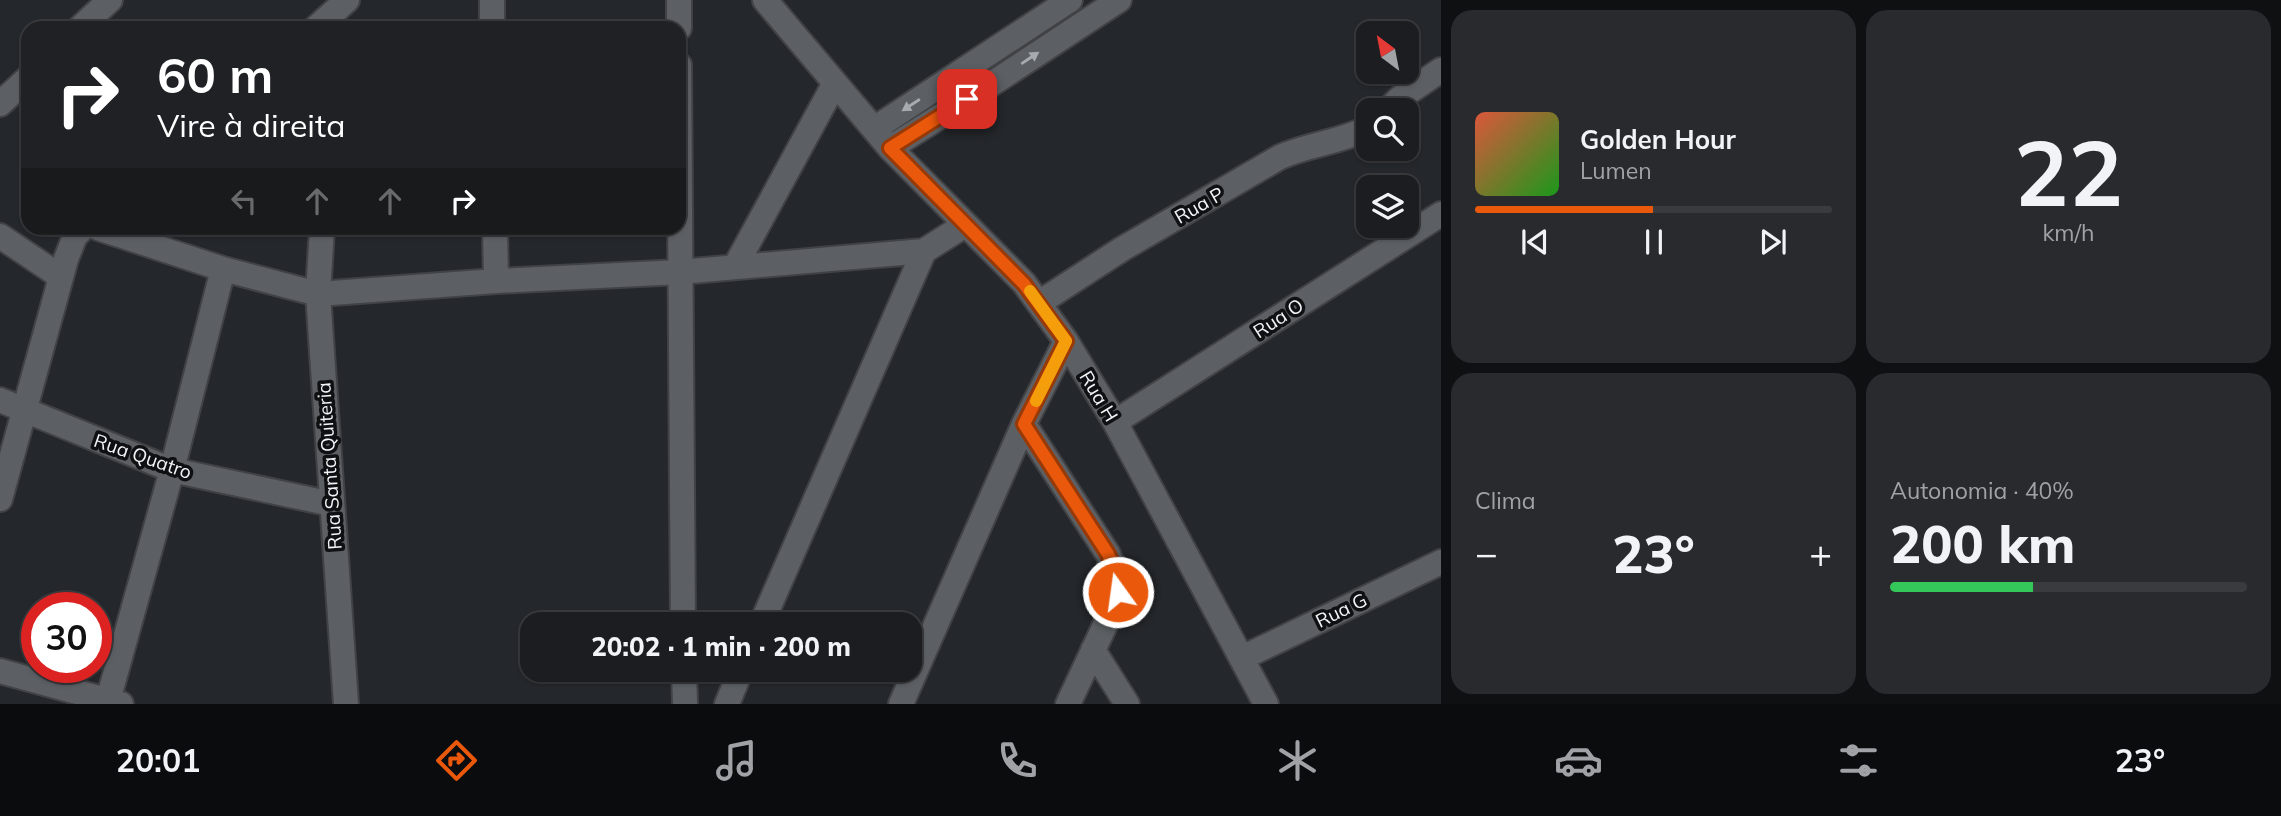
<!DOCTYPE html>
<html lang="pt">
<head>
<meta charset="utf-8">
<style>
	:root { --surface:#1b1d20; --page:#282a2d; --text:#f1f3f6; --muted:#a0a2a5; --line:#393b3e; --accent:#ea580c }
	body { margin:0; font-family:Mulish,sans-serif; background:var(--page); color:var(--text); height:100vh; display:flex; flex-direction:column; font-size:26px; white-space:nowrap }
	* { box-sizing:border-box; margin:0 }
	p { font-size:23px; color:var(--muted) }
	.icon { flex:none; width:38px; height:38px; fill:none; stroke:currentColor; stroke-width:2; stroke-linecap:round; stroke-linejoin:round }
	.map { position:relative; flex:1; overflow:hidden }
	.side { display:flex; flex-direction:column; gap:10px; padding:10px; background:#0f1012; width:840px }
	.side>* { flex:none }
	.banner { position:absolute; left:21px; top:21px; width:665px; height:214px; border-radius:21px; box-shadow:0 2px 5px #0004,0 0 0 2px var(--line); background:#202124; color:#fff; overflow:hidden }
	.needle { width:46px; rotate:328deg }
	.buttons { position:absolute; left:1356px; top:21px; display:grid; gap:14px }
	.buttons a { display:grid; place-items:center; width:63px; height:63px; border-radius:14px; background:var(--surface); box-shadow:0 2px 5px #0004,0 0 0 2px var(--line); font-size:35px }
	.speed { position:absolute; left:21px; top:592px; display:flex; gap:14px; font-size:35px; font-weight:700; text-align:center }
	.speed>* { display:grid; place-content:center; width:91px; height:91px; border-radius:50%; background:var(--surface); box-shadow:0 2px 5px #0004,0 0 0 2px var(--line); line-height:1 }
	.speed .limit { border:10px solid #d22; background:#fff; color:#111 }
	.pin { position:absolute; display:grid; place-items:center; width:60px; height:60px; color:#fff; margin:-30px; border-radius:14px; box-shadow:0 4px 10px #0006 }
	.me { position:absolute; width:77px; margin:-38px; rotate:346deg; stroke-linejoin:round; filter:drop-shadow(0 0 5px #0008) }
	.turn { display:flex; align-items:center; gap:24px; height:147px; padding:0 21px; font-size:32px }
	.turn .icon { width:91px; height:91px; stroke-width:2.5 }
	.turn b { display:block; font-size:49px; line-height:60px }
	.lanes { display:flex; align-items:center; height:66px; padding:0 21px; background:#0003; justify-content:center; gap:35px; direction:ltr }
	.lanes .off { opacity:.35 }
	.big { font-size:52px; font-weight:800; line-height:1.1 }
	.side .widget { flex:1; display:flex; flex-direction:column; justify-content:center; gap:10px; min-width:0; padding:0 24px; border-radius:21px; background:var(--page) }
	.side .dial { align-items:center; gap:0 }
	.dial b { font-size:91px; line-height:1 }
	.song { display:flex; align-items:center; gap:21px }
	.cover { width:84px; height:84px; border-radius:10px; background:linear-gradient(135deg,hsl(10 70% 55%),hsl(120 70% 35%)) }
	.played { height:7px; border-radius:4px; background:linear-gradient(90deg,var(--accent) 50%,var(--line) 50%) }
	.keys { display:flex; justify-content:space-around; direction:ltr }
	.heat { display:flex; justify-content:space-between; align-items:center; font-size:38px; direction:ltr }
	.charge { height:10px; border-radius:5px; background:linear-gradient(90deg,#34c759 40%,var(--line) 0) }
	.side .tiles { flex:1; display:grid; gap:10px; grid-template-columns:repeat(2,1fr) }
	.trip { position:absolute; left:520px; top:612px; width:402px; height:70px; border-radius:21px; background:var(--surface); box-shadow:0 2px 5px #0004,0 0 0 2px var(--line); font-weight:800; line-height:70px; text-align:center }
	.dock { display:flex; height:112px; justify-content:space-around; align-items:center; background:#0b0c0d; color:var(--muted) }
	.dock .icon { width:49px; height:49px }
	.dock .on { color:var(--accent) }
	.dock b { font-size:32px; color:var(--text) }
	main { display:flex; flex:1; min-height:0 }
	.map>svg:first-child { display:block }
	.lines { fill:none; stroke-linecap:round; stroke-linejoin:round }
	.minor-casing { stroke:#404245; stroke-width:28 }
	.minor { stroke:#5c6064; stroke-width:24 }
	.oneway { fill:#a7aaae }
	.route-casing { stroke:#983908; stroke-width:18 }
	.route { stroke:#ea580c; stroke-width:12 }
	.slow { stroke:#f59e0b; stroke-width:12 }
	.labels { text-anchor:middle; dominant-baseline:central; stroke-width:7; stroke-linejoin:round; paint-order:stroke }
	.street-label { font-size:19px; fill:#f2f4f7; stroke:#0f1012 }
</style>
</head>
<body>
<main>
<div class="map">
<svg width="1441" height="704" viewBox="0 0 1441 704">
	<rect width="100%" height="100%" fill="#24272b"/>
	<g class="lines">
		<!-- minor casing -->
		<g class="minor-casing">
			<path id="minor" d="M492,0V28
				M679,0V28
				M765,0L890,148L1024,283L1066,341L1115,422L1266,704
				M80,28L110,0
				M316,28L347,0
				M679,65L683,625
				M0,104L28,78
				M1388,110L1400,98L1441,70
				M874,129L1070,0
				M890,148L987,87L1119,0
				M98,228L223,269L318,294L496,281L680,272L924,251L965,225
				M322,228L318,294L346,704
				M495,228L496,281
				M0,236L61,277
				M736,265L835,83
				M1039,303L1122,249L1280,157C1309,144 1341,142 1368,128
				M0,400L172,470L332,504
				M1115,422L1441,214
				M1024,424L1108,554L1119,581L1118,592L1114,606L1068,704
				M0,499L66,259L75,236L83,228
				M761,625L924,251
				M1093,650L1127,704
				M1242,658L1441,562
				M684,670L685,704
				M0,671L121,704
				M107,704L172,470L223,269
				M727,704L741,670
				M901,704L1024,424L1066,341"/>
		</g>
		<!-- minor -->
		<use href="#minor" class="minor"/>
	</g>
	<!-- one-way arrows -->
	<defs><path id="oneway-solid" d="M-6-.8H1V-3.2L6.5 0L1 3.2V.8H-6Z" transform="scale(1.75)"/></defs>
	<g class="oneway">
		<use href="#oneway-solid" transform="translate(1030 58) rotate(-34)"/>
		<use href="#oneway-solid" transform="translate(911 105) rotate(147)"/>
	</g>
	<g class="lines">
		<!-- route casing -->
		<g class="route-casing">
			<path id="route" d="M967,99L890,148L1024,284L1066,341L1024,424L1108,554L1119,581L1118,592"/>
		</g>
		<!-- route -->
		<use href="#route" class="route"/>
		<!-- slow -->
		<path class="slow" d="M1030,291L1066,341L1036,401"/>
	</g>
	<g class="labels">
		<!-- street labels -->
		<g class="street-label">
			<text transform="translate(1199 205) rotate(-30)">Rua P</text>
			<text transform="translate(1278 318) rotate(-33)">Rua O</text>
			<text transform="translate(1099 396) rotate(59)">Rua H</text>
			<text transform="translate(143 456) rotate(19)">Rua Quatro</text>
			<text transform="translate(329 466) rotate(-94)">Rua Santa Quiteria</text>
			<text transform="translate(1341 610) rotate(-26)">Rua G</text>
		</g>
	</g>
</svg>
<div class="buttons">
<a><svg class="needle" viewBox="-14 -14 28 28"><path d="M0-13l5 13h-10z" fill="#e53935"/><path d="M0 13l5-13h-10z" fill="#a0a2a5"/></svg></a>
<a><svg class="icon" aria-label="search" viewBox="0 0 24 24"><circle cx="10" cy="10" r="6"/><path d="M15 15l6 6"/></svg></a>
<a><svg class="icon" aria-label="layers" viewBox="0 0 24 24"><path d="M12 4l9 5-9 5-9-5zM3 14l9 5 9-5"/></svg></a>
</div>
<div class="speed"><div class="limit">30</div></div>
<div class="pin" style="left:967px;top:99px;background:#d93025"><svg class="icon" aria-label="arrive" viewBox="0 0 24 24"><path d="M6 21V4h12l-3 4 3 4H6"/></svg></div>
<svg class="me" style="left:1118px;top:592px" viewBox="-20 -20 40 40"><circle r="17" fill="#ea580c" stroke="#fff" stroke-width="3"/><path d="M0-11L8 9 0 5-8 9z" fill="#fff"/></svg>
<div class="trip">20:02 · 1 min · 200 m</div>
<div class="banner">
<div class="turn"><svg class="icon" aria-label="right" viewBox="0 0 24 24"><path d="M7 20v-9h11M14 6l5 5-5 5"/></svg><div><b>60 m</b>Vire à direita</div></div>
<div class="lanes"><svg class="icon off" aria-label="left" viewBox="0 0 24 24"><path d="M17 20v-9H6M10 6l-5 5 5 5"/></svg><svg class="icon off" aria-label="ahead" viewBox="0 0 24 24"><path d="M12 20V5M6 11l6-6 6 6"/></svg><svg class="icon off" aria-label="ahead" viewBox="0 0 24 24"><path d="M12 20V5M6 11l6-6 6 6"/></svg><svg class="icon" aria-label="right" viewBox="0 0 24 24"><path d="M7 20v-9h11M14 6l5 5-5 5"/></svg></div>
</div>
</div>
<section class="side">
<div class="tiles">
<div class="widget">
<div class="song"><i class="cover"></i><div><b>Golden Hour</b><p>Lumen</p></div></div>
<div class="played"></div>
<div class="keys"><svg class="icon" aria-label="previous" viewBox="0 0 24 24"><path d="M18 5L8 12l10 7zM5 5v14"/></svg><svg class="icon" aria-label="pause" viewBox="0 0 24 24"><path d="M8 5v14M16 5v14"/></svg><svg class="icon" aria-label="next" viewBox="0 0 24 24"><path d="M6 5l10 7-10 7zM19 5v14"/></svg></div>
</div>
<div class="widget dial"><b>22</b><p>km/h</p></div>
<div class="widget"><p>Clima</p>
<div class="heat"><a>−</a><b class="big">23°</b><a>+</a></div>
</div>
<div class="widget"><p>Autonomia · 40%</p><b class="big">200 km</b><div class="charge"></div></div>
</div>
</section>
</main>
<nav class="dock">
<b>20:01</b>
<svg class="icon on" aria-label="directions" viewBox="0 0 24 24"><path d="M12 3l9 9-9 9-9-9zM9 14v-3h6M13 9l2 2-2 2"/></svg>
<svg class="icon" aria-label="music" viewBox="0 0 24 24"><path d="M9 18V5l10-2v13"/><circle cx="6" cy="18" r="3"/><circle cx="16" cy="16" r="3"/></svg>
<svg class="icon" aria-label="phone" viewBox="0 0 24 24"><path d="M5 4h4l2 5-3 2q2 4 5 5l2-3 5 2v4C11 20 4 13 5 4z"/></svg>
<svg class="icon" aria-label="climate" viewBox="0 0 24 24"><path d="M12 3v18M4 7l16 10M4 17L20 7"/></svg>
<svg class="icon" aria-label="car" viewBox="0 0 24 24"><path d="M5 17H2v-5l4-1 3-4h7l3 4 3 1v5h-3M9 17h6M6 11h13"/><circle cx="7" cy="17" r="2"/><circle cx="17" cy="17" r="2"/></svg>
<svg class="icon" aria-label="filters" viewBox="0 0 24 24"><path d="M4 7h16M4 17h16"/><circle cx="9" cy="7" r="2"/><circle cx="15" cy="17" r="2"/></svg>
<b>23°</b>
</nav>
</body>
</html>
